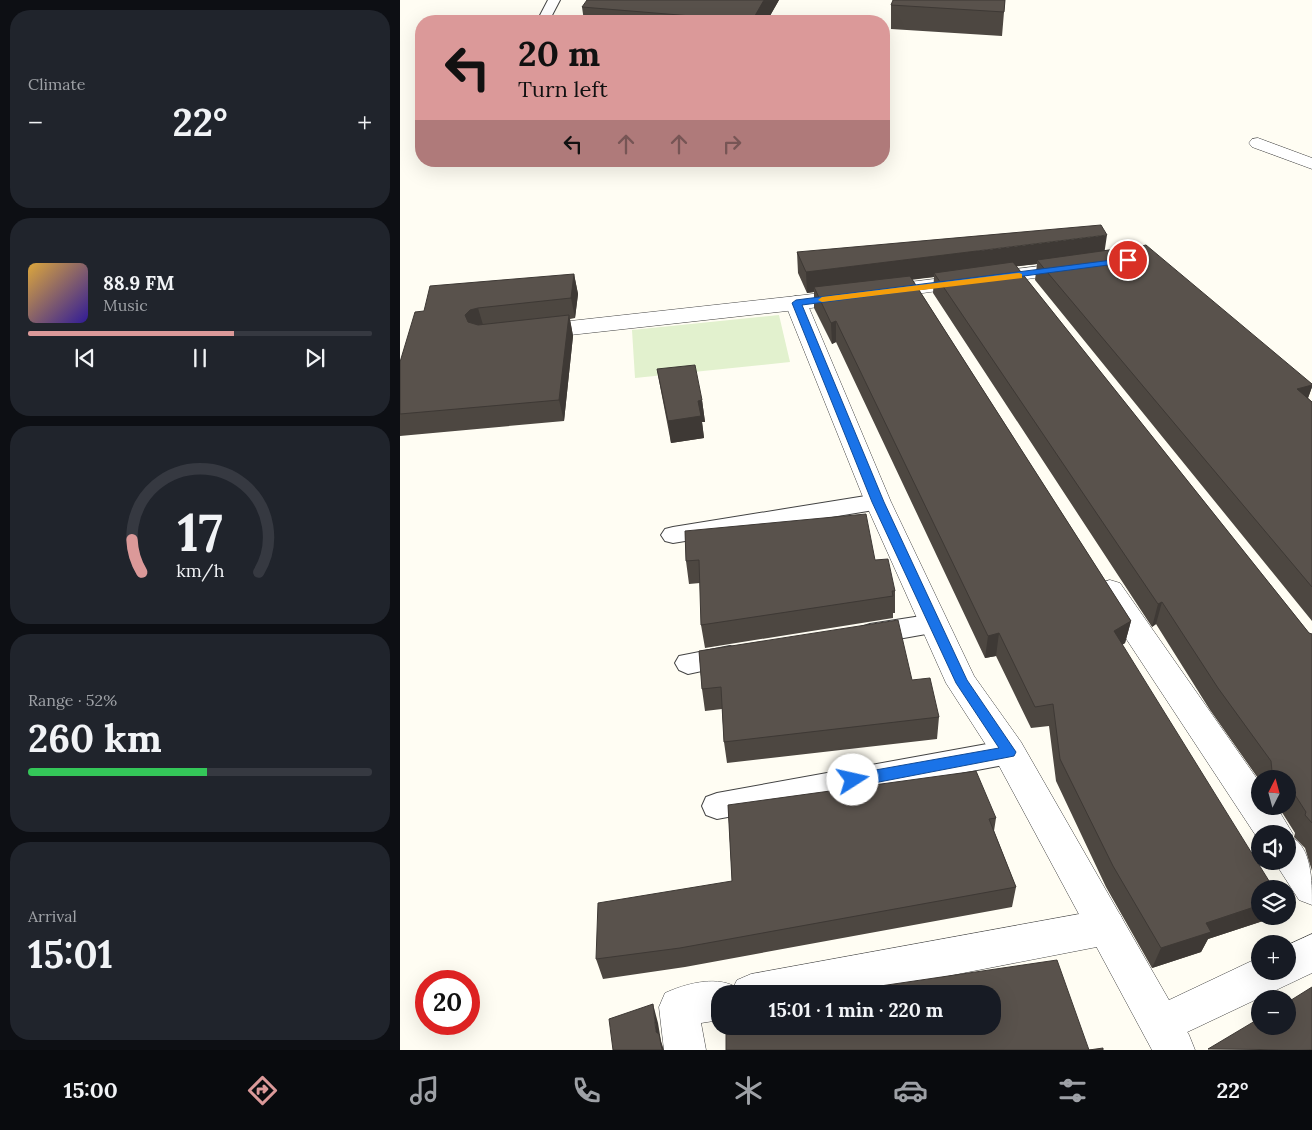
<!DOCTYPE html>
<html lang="en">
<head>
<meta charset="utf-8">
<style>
	:root { --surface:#171b24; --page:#20242c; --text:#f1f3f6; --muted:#9ea1a6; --line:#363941; --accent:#db9999 }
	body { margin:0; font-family:Lora,serif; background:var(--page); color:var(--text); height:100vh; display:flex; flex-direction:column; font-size:19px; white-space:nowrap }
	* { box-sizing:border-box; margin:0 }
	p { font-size:16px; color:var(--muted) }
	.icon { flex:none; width:28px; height:28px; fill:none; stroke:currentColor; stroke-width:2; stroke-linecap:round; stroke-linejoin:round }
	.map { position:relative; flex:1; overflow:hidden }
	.drawer { display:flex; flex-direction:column; gap:10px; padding:10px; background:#0d0f14; width:400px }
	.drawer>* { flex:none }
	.top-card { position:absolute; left:15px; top:15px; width:475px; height:152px; border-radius:20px; box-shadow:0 5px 20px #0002; background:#db9999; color:#111; overflow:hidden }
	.needle { width:32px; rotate:6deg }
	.buttons { position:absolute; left:851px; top:770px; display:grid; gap:10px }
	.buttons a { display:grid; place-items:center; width:45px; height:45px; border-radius:50%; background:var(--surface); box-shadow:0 5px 20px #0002; font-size:25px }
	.speed { position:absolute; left:15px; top:970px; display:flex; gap:10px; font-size:25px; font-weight:700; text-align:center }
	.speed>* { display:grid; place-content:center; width:65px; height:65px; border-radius:50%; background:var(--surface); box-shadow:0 5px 20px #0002; line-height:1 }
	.speed .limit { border:8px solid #d22; background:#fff; color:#111 }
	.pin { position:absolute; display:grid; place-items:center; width:42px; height:42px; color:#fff; margin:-21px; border:2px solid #fff; border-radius:50%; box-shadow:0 1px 5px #0007 }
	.me { position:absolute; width:55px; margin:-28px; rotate:80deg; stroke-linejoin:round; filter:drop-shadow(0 0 4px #0008) }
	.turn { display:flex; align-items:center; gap:18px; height:105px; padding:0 20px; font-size:22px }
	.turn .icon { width:65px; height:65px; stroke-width:2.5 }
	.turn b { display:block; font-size:35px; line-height:42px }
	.lanes { display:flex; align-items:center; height:48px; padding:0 20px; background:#0003; justify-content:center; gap:25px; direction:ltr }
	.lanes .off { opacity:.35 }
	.big { font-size:38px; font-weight:800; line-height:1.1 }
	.drawer .card { flex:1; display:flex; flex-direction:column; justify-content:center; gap:8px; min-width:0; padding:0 18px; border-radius:20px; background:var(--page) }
	.drawer .dial { align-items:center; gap:0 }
	.dial svg { height:130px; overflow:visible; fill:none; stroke:var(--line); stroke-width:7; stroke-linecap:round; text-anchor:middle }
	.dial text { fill:var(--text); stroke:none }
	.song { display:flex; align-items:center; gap:15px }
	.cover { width:60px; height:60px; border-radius:8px; background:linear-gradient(135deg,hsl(40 70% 55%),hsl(250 70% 35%)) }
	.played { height:5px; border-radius:2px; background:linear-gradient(90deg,var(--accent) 60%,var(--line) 60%) }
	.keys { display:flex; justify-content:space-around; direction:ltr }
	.heat { display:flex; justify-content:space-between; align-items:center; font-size:28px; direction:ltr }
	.charge { height:8px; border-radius:4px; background:linear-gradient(90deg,#34c759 52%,var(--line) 0) }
	.trip { position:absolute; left:311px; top:985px; width:290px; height:50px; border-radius:20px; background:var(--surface); box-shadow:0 5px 20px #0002; font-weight:800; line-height:50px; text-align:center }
	.menu { display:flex; height:80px; justify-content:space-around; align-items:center; background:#090b0e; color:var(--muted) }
	.menu .icon { width:35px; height:35px }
	.menu .current { color:var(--accent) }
	.menu b { font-size:22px; color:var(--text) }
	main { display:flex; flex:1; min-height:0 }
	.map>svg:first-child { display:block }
	.pitch { fill:#e2f1ce }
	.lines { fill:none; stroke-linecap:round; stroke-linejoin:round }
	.service-casing { stroke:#434343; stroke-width:2 }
	.minor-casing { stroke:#434343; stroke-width:1 }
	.tertiary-casing { stroke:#434343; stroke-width:1 }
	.service { fill:#fff; fill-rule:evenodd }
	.minor { fill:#fff; fill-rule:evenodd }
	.tertiary { fill:#fff; fill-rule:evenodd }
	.wall { fill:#4d4741 }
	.shaded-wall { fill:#3e3935 }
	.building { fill:#59524c; stroke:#3e3935 }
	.route { fill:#1a73e8; stroke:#114b97 }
	.slow { fill:#f59e0b }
</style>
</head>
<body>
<main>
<section class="drawer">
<div class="card"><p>Climate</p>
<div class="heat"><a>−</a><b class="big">22°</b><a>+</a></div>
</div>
<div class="card">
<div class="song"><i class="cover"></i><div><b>88.9 FM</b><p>Music</p></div></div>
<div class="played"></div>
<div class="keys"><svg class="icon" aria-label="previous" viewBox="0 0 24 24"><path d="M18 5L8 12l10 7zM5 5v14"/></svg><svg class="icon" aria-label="pause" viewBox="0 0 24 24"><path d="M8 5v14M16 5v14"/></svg><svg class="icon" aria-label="next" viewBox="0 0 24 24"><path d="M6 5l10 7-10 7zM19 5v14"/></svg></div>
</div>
<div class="card dial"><svg viewBox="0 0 100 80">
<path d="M14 69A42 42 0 1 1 86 69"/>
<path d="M14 69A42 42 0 0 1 8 49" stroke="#db9999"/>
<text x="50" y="56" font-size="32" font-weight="700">17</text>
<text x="50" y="72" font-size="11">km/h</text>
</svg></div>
<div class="card"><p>Range · 52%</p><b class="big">260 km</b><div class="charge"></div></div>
<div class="card"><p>Arrival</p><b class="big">15:01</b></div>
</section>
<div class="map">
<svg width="912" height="1050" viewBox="0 0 912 1050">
	<rect width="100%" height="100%" fill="#fffdf3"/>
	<!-- pitch -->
	<path class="pitch" d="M379,315L390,362L235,378L232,330Z"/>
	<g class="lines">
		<!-- service casing -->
		<g class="service-casing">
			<path id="service" d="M148,0H160L149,21H137Z
				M478,494L486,496L490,502L486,508L273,543L265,541L261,535L265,529L273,527Z
				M534,614L543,617L547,624L543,631L470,644L461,641L457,634L461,627L470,624Z
				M330,646L339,649L343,656L339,663L288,674L279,670L275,663L279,656Z
				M609,740L619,743L623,752L619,761L609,764L317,819L306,815L302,806L306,797L317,793Z"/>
		</g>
		<!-- minor casing -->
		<g class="minor-casing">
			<path id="minor" d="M858,138L912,158V169L852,147L849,143L852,139Z
				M672,262L679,264L682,268L679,272L396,310L134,339L126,337L123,332L126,327L134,325L396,296Z
				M710,580L720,583L860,783V806H876L893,834L891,837C912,847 912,881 912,905L899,900L874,861H888V834H860V842L700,599L695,591L700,583Z
				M707,909L720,914L726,927L720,940L707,945L455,994H320V1020L301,1023L306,1050H264L259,1007L265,993C285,984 314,976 334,986L337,980L351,974Z
				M912,934V973L762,1044L748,1038L742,1024L748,1010L860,957V971H888V945Z"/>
		</g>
		<!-- tertiary casing -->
		<g class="tertiary-casing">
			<path id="tertiary" d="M396,296L404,298L407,303L491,502L574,676L621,742L789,1035L795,1050H752L597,762L546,683L465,502L385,303L388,298Z"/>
		</g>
		<!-- service -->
		<use href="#service" class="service"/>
		<!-- minor -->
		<use href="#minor" class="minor"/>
		<!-- tertiary -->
		<use href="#tertiary" class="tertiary"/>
	</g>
	<!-- wall -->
	<path class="wall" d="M379,0L367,21H184L182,7Z
		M605,0L602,36L491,29V5Z
		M705,250L718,251L912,384V387L908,398L912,402V621L635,280L637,264L616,266L909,633L912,634V871L905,848L894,837L895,833L878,806H888V779H860V781L810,710L756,624L752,627L533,293L534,277L512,279L731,621L725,643L722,645L860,916H870L869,919L808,939L801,952L752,968L706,887L656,781L649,726L631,728L596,656L585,658L436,342L432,344L414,308V292L407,293L398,273L397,252Z
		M174,274L178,294L175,318L170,319L173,336L164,421L0,436V362L24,311Z
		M257,369L302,400L305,422H302L304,438L271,443L261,391Z
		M285,531L475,560L495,591V613H493V618L305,648L301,625L300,583L289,584L286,561Z
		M299,651L512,680L539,717L537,739L327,763L324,742L322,709L305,711L302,689Z
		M328,805L596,818L594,831L616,887L612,907L285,967L203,979L196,959L332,881Z"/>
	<!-- shaded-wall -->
	<path class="shaded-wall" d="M364,0H379L367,21H352Z
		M707,235L704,255L637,260V264L537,276L534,273V277L416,292L414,287V292L407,293L406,272Z
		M174,274L178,294L175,318L171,298Z
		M78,308L84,328L71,336L65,315L70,310Z
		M169,315L173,336L164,421L159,400Z
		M436,321V342L432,344L431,323Z
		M912,385V387L905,406L897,389Z
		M302,400L305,422H302L304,438L271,443L268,421L298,401Z
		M762,602L756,624L752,627L758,604Z
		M731,621L725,643L708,653L714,631Z
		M599,633L596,656L585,658L588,636Z
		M860,905V916H870L869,919L808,939L801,952L752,968L761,948L806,923Z
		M253,1004L258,1023L261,1041L264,1050H262L256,1032Z"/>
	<!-- building -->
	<path class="building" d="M187,0H364L352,21L182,7Z
		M493,0H605L604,12L491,5Z
		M701,225L707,235L406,272L397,252Z
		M746,245L912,384V385L897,389L912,402V587L637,260L716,249L718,251Z
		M613,262L909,633L912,634V823L905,815L906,812L888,784V779H877L872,771L871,761L818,688L762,602L758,604L534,273Z
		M174,274L171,298L78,308L70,310L65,315L68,322L78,325L169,315L159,400L0,414V362L15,312L24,311L30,286Z
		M510,276L731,621L714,631L874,889H860V905L806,923L811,932L761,948L713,866L660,759L653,704L635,707L599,633L588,636L436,321L431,323L414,287Z
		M295,365L302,400L298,401L301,416L268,421L257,369Z
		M466,514L475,560L488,559L495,591H492L493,596L301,625L299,560L286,561L285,531Z
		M498,620L512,680L530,678L539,717L324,742L321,687L302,689L299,651Z
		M576,771L596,818L589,819L616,887L280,948L196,959L198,903L332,881L328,805Z
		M657,960L689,1050L703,1048V1050H326V1026H592V994H426Z
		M912,987V1050L808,1049L860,1018V1026H888V1002Z
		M253,1004L256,1032L259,1034L262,1050H213L209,1019Z"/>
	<!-- route -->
	<path class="route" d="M728,258L732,260L731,262L402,305L484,502L567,680L616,752L614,756L609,757L453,787L448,785L446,780L448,776L453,774L599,748L556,683L472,502L392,303L396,300Z"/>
	<!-- slow -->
	<path class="slow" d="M619,273L622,274V278L422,302L418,300L422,297Z"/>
</svg>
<div class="buttons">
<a><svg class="needle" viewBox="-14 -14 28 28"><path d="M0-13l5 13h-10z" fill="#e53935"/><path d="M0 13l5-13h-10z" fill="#9ea1a6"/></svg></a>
<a><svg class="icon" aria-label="sound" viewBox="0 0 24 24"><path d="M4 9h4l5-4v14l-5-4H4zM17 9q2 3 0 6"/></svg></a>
<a><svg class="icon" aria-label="layers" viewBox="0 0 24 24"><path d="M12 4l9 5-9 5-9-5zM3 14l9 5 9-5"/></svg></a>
<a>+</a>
<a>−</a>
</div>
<div class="speed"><div class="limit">20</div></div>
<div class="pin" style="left:728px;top:260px;background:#d93025"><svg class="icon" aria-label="arrive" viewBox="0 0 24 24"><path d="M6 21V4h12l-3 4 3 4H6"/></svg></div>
<svg class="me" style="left:453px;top:780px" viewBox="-20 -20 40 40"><circle r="19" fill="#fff"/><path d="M0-13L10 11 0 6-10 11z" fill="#1a73e8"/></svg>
<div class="trip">15:01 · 1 min · 220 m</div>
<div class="top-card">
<div class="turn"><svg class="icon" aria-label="left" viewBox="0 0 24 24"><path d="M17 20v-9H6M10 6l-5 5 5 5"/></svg><div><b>20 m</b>Turn left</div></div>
<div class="lanes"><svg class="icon" aria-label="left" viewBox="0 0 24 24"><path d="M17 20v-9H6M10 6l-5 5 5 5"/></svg><svg class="icon off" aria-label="ahead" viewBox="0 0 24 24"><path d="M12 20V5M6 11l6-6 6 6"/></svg><svg class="icon off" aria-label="ahead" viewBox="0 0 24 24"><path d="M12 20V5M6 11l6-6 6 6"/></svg><svg class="icon off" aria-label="right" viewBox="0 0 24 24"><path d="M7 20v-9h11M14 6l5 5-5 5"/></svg></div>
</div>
</div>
</main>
<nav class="menu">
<b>15:00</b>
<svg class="icon current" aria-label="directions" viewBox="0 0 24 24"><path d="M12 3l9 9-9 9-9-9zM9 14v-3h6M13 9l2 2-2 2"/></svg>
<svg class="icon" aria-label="music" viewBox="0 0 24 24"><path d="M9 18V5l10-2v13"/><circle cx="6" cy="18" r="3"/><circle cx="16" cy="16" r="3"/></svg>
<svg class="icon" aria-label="phone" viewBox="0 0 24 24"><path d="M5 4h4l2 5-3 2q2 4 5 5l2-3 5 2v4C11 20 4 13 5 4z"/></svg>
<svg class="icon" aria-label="climate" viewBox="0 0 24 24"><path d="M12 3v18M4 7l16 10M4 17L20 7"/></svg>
<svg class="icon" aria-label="car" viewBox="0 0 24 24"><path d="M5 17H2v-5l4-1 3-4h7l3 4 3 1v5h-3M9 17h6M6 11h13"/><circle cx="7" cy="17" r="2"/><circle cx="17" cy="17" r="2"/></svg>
<svg class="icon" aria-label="filters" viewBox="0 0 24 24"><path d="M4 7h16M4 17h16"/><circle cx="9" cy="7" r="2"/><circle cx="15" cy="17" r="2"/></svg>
<b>22°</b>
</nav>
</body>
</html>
